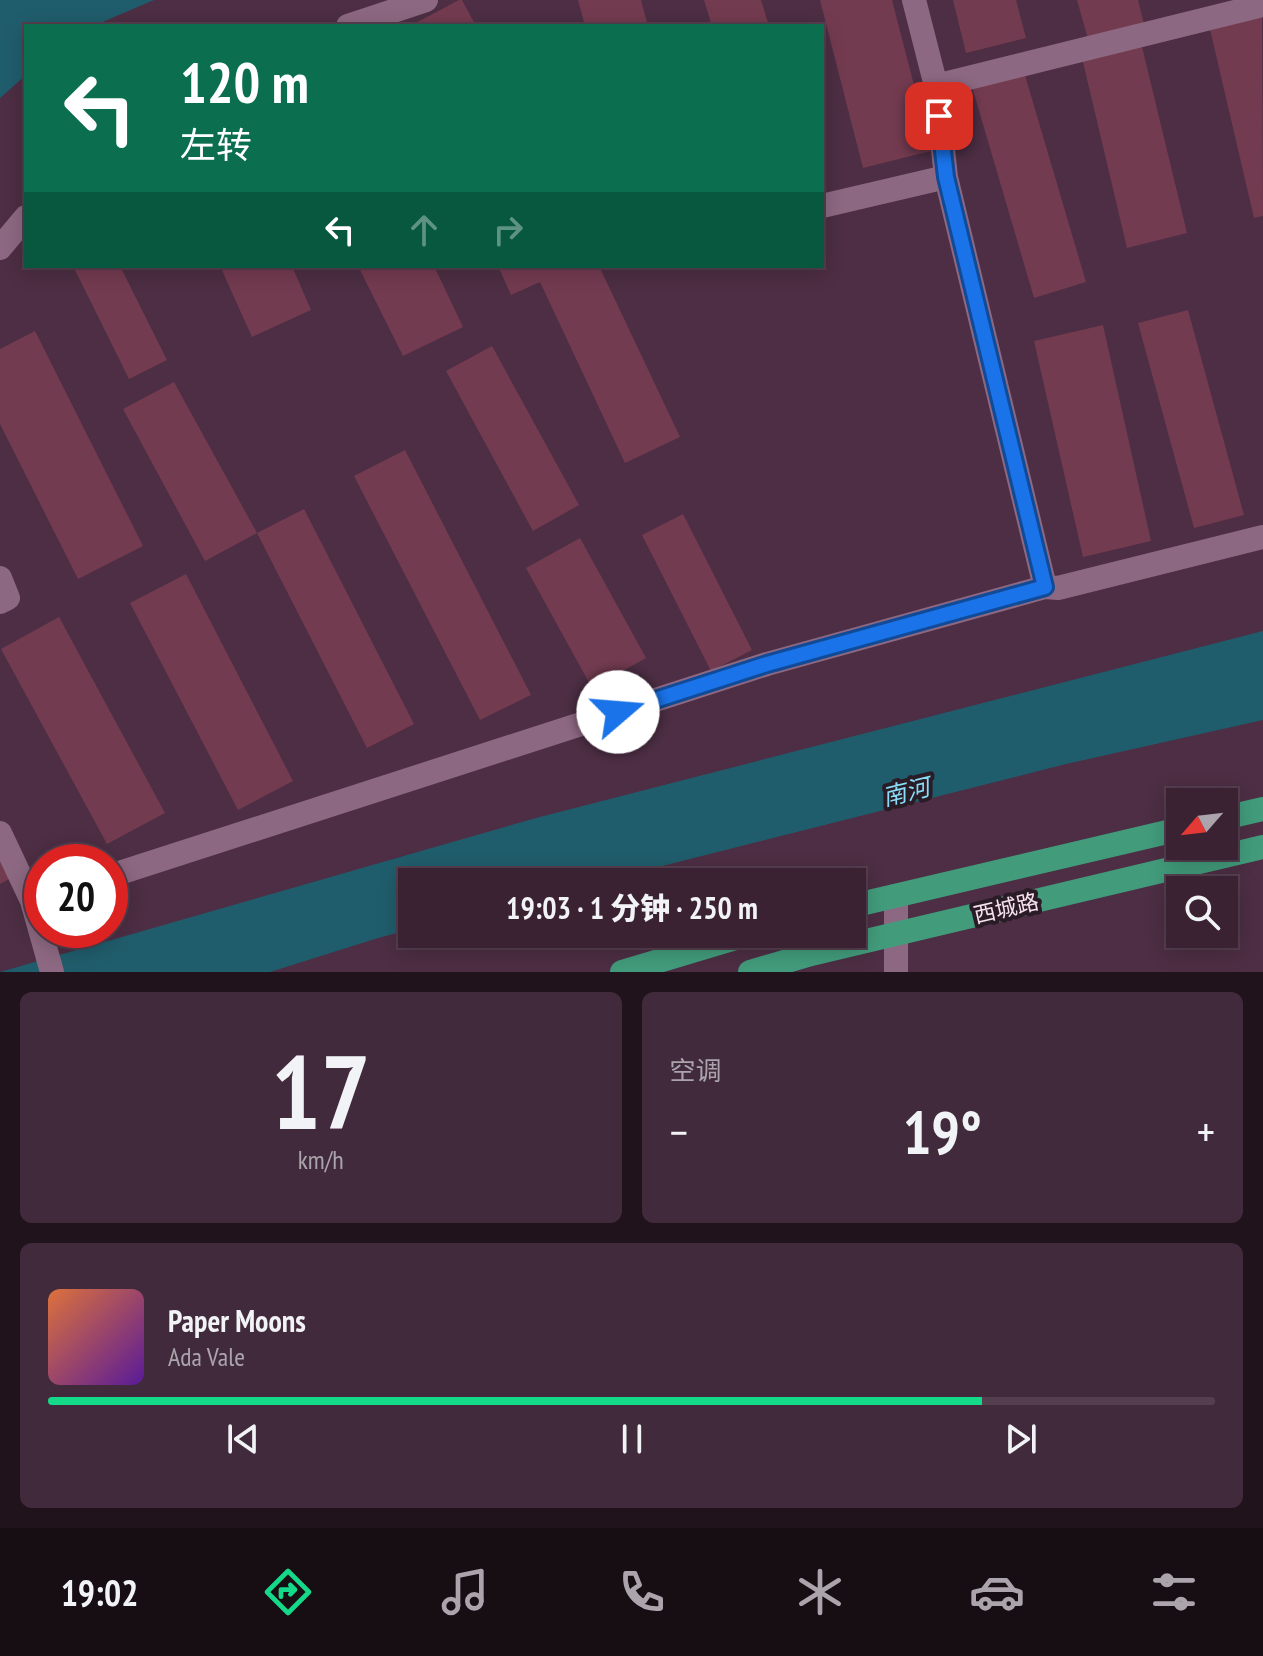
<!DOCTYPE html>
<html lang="zh">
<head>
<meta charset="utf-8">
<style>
	:root { --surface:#3a2233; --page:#412a3b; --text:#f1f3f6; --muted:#aba4ac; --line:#543f4e; --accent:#14d989 }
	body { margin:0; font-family:"PT Sans Narrow","Noto Sans SC",sans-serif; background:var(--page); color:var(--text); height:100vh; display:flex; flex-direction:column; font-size:30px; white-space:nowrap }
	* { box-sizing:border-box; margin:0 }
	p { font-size:26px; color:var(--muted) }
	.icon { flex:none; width:44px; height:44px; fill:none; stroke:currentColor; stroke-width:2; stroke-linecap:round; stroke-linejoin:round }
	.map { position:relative; height:972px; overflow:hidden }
	.panel { display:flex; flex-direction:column; gap:20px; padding:20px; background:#20131c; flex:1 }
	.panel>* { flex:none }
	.hud { position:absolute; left:24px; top:24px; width:800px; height:244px; border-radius:0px; box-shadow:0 4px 20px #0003,0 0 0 2px var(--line); background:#0b6e4f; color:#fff; overflow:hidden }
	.needle { width:52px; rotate:242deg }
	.tools { position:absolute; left:1166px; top:788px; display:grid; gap:16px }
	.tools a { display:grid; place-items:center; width:72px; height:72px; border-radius:0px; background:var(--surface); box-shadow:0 4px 20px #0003,0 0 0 2px var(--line); font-size:40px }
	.speed { position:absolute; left:24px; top:844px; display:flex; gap:16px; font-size:40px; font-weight:700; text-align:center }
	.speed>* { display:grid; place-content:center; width:104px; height:104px; border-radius:50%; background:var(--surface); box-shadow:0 4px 20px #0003,0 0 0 2px var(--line); line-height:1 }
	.speed .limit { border:12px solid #d22; background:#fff; color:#111 }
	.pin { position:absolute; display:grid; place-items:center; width:68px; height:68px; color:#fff; margin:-34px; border-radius:16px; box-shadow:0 4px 12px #0006 }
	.me { position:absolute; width:88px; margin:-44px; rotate:72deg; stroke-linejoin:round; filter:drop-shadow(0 0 6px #0008) }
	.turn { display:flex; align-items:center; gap:28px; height:168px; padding:0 24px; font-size:36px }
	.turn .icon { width:104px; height:104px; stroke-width:2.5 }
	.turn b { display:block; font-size:56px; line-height:68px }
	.lanes { display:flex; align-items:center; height:76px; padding:0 24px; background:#0003; justify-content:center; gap:40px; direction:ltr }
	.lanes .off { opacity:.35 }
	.big { font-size:60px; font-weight:800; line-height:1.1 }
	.panel .card { flex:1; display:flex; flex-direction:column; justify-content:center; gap:12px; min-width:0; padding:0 28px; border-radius:12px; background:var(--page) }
	.panel .dial { align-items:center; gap:0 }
	.dial b { font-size:104px; line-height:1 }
	.song { display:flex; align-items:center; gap:24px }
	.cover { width:96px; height:96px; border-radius:12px; background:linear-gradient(135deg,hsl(20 70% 55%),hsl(270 70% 35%)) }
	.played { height:8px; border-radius:4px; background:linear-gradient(90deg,var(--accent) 80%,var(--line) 80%) }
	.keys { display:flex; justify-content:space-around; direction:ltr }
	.heat { display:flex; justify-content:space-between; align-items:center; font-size:44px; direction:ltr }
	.panel .tiles { flex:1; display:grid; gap:20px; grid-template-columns:1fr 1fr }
	.card:last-child { grid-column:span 2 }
	.trip { position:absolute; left:398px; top:868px; width:468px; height:80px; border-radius:0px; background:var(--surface); box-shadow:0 4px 20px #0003,0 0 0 2px var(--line); font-weight:800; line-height:80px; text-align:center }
	.tab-bar { display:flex; height:128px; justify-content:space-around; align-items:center; background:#170e14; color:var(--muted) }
	.tab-bar .icon { width:56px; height:56px }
	.tab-bar .current { color:var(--accent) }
	.tab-bar b { font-size:36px; color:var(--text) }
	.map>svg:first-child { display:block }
	.water { fill:#205d6c }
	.building { fill:#733b50 }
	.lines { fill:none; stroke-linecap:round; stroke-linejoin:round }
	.minor { stroke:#8d6882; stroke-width:24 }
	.major { stroke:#429c7c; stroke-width:24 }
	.route-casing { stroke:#114b97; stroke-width:20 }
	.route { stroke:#1a73e8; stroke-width:14 }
	.labels { text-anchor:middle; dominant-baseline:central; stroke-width:8; stroke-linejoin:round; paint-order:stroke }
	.street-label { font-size:22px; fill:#f7e2f0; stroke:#2a1c26 }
	.water-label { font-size:24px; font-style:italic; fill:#88def7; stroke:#2a1c26 }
</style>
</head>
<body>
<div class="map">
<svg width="1263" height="972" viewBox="0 0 1263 972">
	<rect width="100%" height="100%" fill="#4d2e44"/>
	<!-- water -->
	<path class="water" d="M0,0H154L93,26H26V75L0,98Z
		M1263,631V720L1066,764L599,882H412V929L378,938L270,972H0L536,818Z"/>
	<!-- building -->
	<path class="building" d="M459,0H462L476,26H410Z
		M578,0H641L648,26H585Z
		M704,0H761L769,26H712Z
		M820,0H892L931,151L863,168Z
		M953,0H1016L1026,38L966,53Z
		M1077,0H1138L1144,24L1137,26L1187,233L1127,248L1078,41L1088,39Z
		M1262,13L1263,216L1254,218L1209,25Z
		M1022,65L1086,282L1034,298L970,80Z
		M73,266H120L167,360L129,379Z
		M220,266H292L311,310L252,337Z
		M358,266H434L463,327L403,356Z
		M498,266H568L569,268L574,266H599L680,437L625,463L540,282L511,295Z
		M1188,310L1244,515L1194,528L1138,323Z
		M1103,325L1151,541L1083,557L1034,341Z
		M35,331L143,546L78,579L0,424V349Z
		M492,346L579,505L533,531L446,371Z
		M174,382L257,533L205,561L123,409Z
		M405,450L531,695L480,720L354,476Z
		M304,509L414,724L367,748L257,533Z
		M683,514L752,650L711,671L642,535Z
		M580,538L646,658L592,688L526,568Z
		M186,574L293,781L238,810L130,603Z
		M59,617L165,813L107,844L1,649Z
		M0,848L15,876L0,884Z"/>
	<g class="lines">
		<!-- minor -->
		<path class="minor" d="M914,0L936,86L946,177L1045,587
			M348,26L426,0
			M936,86L1263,5
			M822,206L946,177
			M0,248L26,217
			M0,578L8,598L0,602
			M0,833L32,901L52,972
			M110,876L767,664L1045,587L1058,588L1263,537
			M896,896V972"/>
		<!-- major -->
		<path class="major" d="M1224,818L1263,809
			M852,906L1180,829
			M622,972L749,934
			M750,972L811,954L1263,847"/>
	</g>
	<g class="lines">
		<!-- route casing -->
		<g class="route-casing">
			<path id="route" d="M618,712L767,664L1045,587L946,177L939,116"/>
		</g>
		<!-- route -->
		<use href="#route" class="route"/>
	</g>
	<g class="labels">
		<!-- street labels -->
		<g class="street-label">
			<text transform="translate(1006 908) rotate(-13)">西城路</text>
		</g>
		<!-- water labels -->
		<g class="water-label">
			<text transform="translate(906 792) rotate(-14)">南河</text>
		</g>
	</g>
</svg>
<div class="tools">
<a><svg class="needle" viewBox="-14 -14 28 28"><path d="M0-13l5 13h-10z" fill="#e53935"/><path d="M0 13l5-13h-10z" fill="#aba4ac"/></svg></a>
<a><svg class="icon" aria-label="search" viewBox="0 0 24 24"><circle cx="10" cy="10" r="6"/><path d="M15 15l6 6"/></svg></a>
</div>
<div class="speed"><div class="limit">20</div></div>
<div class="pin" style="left:939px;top:116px;background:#d93025"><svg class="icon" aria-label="arrive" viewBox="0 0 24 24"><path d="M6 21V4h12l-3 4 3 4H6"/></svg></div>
<svg class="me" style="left:618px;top:712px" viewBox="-20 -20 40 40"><circle r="19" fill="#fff"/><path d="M0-13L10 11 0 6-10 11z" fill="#1a73e8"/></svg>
<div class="trip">19:03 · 1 分钟 · 250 m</div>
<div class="hud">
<div class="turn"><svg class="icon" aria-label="left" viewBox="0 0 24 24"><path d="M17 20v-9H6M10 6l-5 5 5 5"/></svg><div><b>120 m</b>左转</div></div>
<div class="lanes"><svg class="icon" aria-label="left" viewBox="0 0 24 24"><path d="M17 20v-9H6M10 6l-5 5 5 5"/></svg><svg class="icon off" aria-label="ahead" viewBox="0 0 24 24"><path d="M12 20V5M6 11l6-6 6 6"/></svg><svg class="icon off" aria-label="right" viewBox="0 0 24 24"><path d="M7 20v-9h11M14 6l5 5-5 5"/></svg></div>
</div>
</div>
<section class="panel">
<div class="tiles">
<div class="card dial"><b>17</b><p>km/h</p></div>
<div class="card"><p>空调</p>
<div class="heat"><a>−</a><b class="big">19°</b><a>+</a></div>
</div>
<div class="card">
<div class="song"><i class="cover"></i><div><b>Paper Moons</b><p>Ada Vale</p></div></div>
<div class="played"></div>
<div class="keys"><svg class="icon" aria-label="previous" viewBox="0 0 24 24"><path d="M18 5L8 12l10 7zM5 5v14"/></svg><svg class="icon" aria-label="pause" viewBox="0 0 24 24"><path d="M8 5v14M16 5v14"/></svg><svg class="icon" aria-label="next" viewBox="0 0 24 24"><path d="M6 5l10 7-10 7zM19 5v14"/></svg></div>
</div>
</div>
</section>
<nav class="tab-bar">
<b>19:02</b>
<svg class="icon current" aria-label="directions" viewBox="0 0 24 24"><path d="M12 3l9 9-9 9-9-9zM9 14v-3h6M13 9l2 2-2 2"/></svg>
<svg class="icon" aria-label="music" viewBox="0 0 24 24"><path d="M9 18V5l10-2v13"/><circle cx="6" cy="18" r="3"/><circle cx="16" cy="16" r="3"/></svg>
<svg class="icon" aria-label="phone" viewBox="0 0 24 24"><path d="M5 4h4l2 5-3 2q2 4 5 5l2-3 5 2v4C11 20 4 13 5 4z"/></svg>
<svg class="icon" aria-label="climate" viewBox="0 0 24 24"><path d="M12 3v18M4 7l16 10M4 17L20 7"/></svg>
<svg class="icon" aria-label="car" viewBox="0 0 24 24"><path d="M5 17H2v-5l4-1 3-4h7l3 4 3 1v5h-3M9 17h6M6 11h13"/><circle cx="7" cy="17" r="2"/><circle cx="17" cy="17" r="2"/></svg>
<svg class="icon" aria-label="filters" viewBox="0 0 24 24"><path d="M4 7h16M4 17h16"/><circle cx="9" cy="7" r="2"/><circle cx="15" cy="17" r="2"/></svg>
</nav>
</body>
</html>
